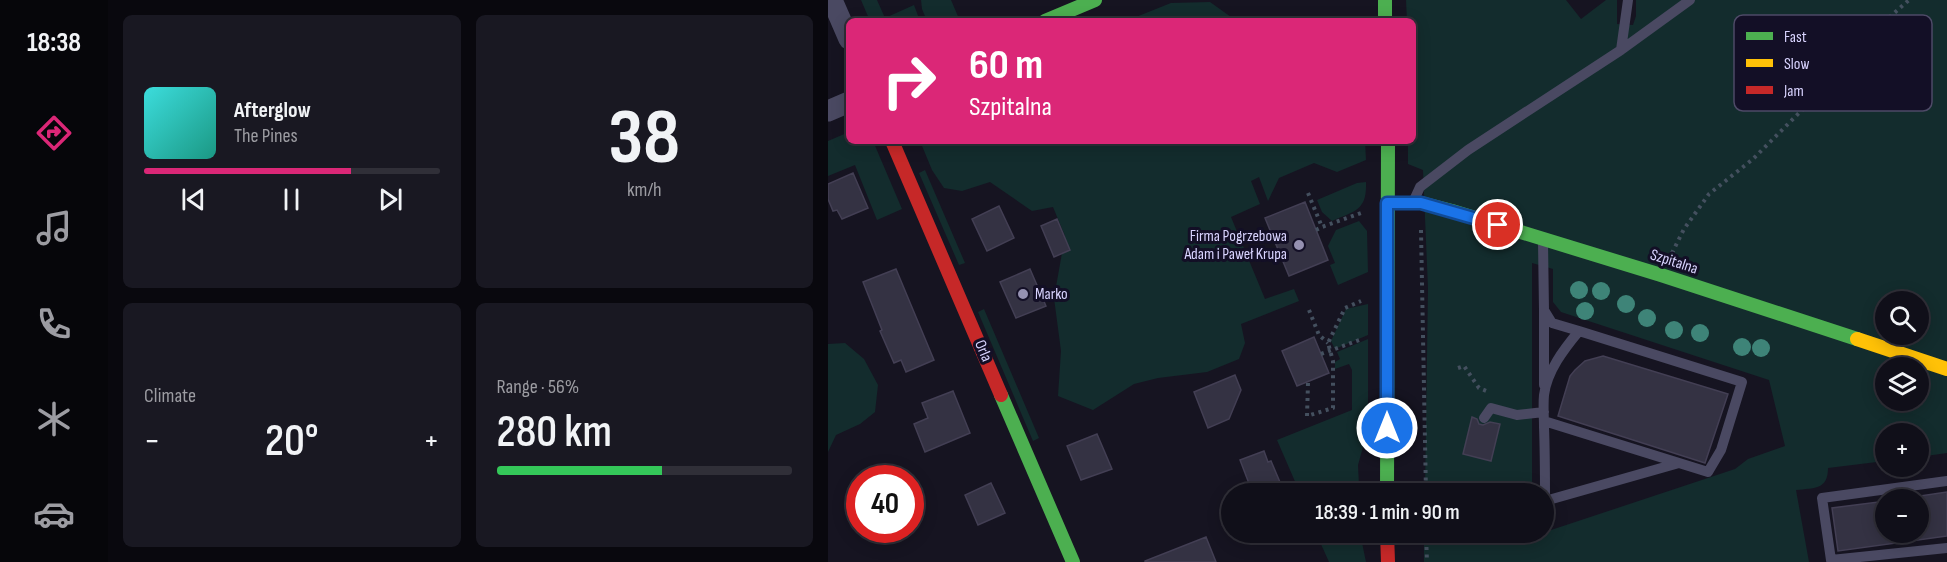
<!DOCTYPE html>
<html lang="en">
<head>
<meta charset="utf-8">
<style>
	:root { --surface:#100f19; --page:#191822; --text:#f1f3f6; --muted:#9c9ca2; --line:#302f38; --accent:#db2777 }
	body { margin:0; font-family:"Sofia Sans Condensed",sans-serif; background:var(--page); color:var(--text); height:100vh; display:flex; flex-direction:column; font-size:22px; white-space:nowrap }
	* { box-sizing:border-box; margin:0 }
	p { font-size:20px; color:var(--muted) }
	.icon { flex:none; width:33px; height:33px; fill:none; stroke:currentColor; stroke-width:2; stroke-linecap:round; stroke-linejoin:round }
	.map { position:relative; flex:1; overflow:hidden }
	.details { display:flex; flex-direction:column; gap:15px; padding:15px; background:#09080e; width:720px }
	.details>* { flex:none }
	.top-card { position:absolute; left:18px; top:18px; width:570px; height:126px; border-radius:9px; box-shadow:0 3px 15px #0003,0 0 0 2px var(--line); background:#db2777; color:#fff; overflow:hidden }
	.controls { position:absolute; left:1047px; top:291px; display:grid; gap:12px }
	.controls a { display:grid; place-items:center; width:54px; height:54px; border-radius:50%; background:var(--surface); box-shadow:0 3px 15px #0003,0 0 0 2px var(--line); font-size:30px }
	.speed { position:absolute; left:18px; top:465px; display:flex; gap:12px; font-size:30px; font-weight:700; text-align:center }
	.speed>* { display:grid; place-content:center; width:78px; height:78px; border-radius:50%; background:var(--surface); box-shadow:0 3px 15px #0003,0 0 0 2px var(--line); line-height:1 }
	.speed .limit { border:9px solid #d22; background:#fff; color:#111 }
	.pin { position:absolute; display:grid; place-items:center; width:51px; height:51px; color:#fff; margin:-26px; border:3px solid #fff; border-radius:50%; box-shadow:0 2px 6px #0007 }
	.me { position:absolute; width:66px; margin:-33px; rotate:0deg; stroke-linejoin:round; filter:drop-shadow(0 0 4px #0008) }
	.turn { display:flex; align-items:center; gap:21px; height:126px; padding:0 24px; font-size:27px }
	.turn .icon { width:78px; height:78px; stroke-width:2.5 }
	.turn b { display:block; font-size:42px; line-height:51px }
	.big { font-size:45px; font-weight:600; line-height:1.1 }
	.details .widget { flex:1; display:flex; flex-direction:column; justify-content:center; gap:9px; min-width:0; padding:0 21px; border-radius:9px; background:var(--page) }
	.details .dial { align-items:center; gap:0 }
	.dial b { font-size:78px; line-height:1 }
	.song { display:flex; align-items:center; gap:18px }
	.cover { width:72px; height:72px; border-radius:9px; background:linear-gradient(135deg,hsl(180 70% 55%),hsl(170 70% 35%)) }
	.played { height:6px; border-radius:3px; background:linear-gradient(90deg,var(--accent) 70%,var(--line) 70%) }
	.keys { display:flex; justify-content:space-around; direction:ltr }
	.heat { display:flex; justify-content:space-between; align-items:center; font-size:33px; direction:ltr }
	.charge { height:9px; border-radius:4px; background:linear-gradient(90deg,#34c759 56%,var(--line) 0) }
	.details .tiles { flex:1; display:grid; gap:15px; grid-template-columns:repeat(2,1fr) }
	.trip { position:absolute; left:393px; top:483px; width:333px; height:60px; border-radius:30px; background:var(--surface); box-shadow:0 3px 15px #0003,0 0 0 2px var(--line); font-weight:600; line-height:60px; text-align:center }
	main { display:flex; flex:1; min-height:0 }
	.tab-bar { display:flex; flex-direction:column; width:108px; justify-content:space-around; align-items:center; background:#06060a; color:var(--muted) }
	.tab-bar .icon { width:42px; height:42px }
	.tab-bar .selected { color:var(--accent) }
	.tab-bar b { font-size:27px; color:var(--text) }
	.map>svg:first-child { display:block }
	.green { fill:#132c2d; fill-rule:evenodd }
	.building { fill:#343243; stroke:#433f54; stroke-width:1.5 }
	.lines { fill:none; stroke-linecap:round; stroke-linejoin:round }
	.path { stroke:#44505f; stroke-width:4; stroke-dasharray:3 4.5; stroke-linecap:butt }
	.lane { stroke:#4a4962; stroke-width:10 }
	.street { stroke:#4a4962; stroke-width:21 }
	.fast { stroke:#4caf50; stroke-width:14 }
	.slow { stroke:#ffc107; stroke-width:14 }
	.jam { stroke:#c62828; stroke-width:14 }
	.tree { fill:#3e8478 }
	.route-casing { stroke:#114b97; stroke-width:15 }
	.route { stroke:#1a73e8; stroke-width:10 }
	.poi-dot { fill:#9591b1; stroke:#130f26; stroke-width:2 }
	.labels { text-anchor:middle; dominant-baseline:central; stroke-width:6; stroke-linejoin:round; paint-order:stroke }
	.poi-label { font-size:16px; fill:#d9d4ff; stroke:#130f26; text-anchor:end }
	.street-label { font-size:16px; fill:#d9d4ff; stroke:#130f26 }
	.key { fill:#130f26; stroke:#4e4a67; stroke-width:1.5 }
	.key-label { font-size:16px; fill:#d9d4ff }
</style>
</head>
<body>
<main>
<nav class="tab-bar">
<b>18:38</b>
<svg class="icon selected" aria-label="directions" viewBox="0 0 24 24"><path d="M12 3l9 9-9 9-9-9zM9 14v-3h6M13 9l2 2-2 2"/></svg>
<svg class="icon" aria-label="music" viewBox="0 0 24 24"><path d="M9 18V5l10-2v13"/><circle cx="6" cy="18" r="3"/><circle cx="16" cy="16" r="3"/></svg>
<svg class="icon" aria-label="phone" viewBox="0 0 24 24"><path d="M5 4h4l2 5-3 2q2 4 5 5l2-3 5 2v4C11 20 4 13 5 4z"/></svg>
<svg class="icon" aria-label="climate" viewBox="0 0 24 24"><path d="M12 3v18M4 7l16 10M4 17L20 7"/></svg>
<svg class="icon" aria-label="car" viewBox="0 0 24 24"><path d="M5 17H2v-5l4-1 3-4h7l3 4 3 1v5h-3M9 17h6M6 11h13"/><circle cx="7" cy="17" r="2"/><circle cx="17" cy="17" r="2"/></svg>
</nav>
<section class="details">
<div class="tiles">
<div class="widget">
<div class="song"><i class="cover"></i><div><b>Afterglow</b><p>The Pines</p></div></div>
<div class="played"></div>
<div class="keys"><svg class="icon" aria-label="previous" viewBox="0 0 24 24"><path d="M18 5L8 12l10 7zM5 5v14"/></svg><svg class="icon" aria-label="pause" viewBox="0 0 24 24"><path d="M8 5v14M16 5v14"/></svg><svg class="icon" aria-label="next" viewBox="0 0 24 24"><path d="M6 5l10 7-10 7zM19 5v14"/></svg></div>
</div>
<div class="widget dial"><b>38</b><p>km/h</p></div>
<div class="widget"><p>Climate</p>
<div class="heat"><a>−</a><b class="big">20°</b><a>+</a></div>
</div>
<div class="widget"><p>Range · 56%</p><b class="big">280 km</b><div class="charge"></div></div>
</div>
</section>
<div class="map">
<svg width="1119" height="562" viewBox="0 0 1119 562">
	<rect width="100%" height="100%" fill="#161421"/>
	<!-- green -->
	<path class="green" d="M33,0H49L57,18L86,5L92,21H42Z
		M93,0H123L132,21H99L94,9Z
		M578,0H738L753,19L778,0H789V24L805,25L808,16V0H1119V453L1091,457L1090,434H1058L1057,461L1000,468C1000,490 986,488 968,490L981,562H596V533L704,532L705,536L907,469L920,459L957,446L941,380L733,312L725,302V269L704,263V493H597L600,288L595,170L580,164V141H585V21H579ZM1058,302H1090V334H1058ZM1058,368H1090V400H1058Z
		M382,2L403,17L405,21H298L343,3Z
		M21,132V141H45L74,209L49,220L27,165L0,176V141Z
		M92,141H537L538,160L509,172L486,163L451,178L440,201L431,177L423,181L432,204L403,217L437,299L466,289L471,301L413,324L417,343L411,359L379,372L330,378L306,384L265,410L230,396L233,351L226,298L237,236L225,207L204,211L162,182L134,191L116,188L104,170Z
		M97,170L137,263L131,265L91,173Z
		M538,182C539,210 528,211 504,221L494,212L489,200L529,183Z
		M531,221L539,231L540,272L510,285L502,265L507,263L500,246L508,230Z
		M540,304V335L507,349L503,341L518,309Z
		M156,309L211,438L205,441L150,312Z
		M540,339V429L530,465L531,486L521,487V493H472L449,440L524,410V370L521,364L507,369V362L512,359L509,352Z
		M17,343L36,359L50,385L47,412L32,424L8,435L0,452V344Z
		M488,533H532L538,562H501Z"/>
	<!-- building -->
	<path class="building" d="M25,173L40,208L14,219L9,210L5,211L0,199V184Z
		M477,202L500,260L461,276L437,218Z
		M171,206L186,238L159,251L144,219Z
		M229,219L242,250L226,257L213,226Z
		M68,269L106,360L78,372L73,360L66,363L52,331L54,330L35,282Z
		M202,269L218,306L188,318L172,282Z
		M486,337L501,373L469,386L454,351Z
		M775,356L900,394L877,463L730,416L742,376L747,370L757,361Z
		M407,375L413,390L401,419L380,428L366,392Z
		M125,391L142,433L97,452L86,424L100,418L94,403Z
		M644,417L649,419L651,424L655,425L662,422L672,424L663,461L635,454Z
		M269,434L284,469L253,480L239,446Z
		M436,451L440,462L443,461L457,494H425L412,460Z
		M163,483L177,513L150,525L137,495Z
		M1119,492V536L1010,551L1004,508L1058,501V532H1090V500H1065Z
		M378,537L388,562H317V561Z"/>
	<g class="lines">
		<!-- path -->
		<path class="path" d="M480,193L494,227L533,213
			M488,230L494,227
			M593,230L598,494
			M844,253L856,229L881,194L925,159L990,94L1055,23L1081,0
			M481,310L491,335L500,343
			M493,354L534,339
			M630,368L636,366L651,388L661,392
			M480,383L479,416L505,408V361L500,343L517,308L533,301
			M665,494L680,489L702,487
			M598,532L599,562"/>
		<!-- lane -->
		<path class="lane" d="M793,50L800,0
			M586,200L592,187L640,150L793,50L862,0
			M715,242L716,310L724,323L751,331
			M716,310V385
			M656,418L663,408L689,415L716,412
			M716,421L880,472L893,450L914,382L751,331C736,349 719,371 716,395C715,406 716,417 716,427C717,452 717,477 717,501L851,463
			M1119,481L994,498L1003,560L1119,548"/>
		<!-- street -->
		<path class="street" d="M4,0L21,39
			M0,111L21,102"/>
		<!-- fast -->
		<path class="fast" d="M557,0V21
			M217,21L267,0
			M559,203H593L624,211L833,275L1029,339
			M173,395L245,562
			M559,494L560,141"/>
		<!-- slow -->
		<path class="slow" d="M1029,339L1119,369"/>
		<!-- jam -->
		<path class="jam" d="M64,141L173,395
			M559,532L560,562"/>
	</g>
	<!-- trees -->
	<g class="tree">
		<circle cx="751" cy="290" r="9"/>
		<circle cx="773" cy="291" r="9"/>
		<circle cx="798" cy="304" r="9"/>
		<circle cx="757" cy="311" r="9"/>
		<circle cx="819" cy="318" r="9"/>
		<circle cx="846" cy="330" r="9"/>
		<circle cx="872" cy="333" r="9"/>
		<circle cx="914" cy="347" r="9"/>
		<circle cx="933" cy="348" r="9"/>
	</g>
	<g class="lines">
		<!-- route casing -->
		<g class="route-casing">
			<path id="route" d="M559,428V203H593L670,225"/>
		</g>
		<!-- route -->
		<use href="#route" class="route"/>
	</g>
	<!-- markers -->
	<g class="poi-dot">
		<circle cx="471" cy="245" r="6"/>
		<circle cx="195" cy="294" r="6"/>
	</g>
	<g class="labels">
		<!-- poi labels -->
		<g class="poi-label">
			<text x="459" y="236">Firma Pogrzebowa<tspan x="459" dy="18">Adam i Paweł Krupa</tspan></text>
			<text x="207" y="294" text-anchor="start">Marko</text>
		</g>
		<!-- street labels -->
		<g class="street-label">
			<text transform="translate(846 262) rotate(18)">Szpitalna</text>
			<text transform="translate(155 351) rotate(67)">Orla</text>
		</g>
	</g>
	<!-- legend -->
	<rect x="906" y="15" width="198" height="96" rx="9" class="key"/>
	<rect x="918" y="32" width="27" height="8" fill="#4caf50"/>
	<rect x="918" y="59" width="27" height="8" fill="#ffc107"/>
	<rect x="918" y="86" width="27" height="8" fill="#c62828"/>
	<g class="key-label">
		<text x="956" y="42">Fast</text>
		<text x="956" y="69">Slow</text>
		<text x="956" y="96">Jam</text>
	</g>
</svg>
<div class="controls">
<a><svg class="icon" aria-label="search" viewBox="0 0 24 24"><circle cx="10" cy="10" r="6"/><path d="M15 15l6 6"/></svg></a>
<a><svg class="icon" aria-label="layers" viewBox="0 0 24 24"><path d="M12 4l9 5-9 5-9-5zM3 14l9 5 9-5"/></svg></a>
<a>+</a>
<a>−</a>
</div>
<div class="speed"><div class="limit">40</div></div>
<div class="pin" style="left:670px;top:225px;background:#d93025"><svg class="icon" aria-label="arrive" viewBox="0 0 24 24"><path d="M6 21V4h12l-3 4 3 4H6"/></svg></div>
<svg class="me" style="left:559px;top:428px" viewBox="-20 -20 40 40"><circle r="17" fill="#1a73e8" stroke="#fff" stroke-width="3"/><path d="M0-11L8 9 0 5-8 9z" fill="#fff"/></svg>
<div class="trip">18:39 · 1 min · 90 m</div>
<div class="top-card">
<div class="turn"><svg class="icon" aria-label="right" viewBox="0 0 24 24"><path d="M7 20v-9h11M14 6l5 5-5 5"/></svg><div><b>60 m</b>Szpitalna</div></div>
</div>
</div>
</main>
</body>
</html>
